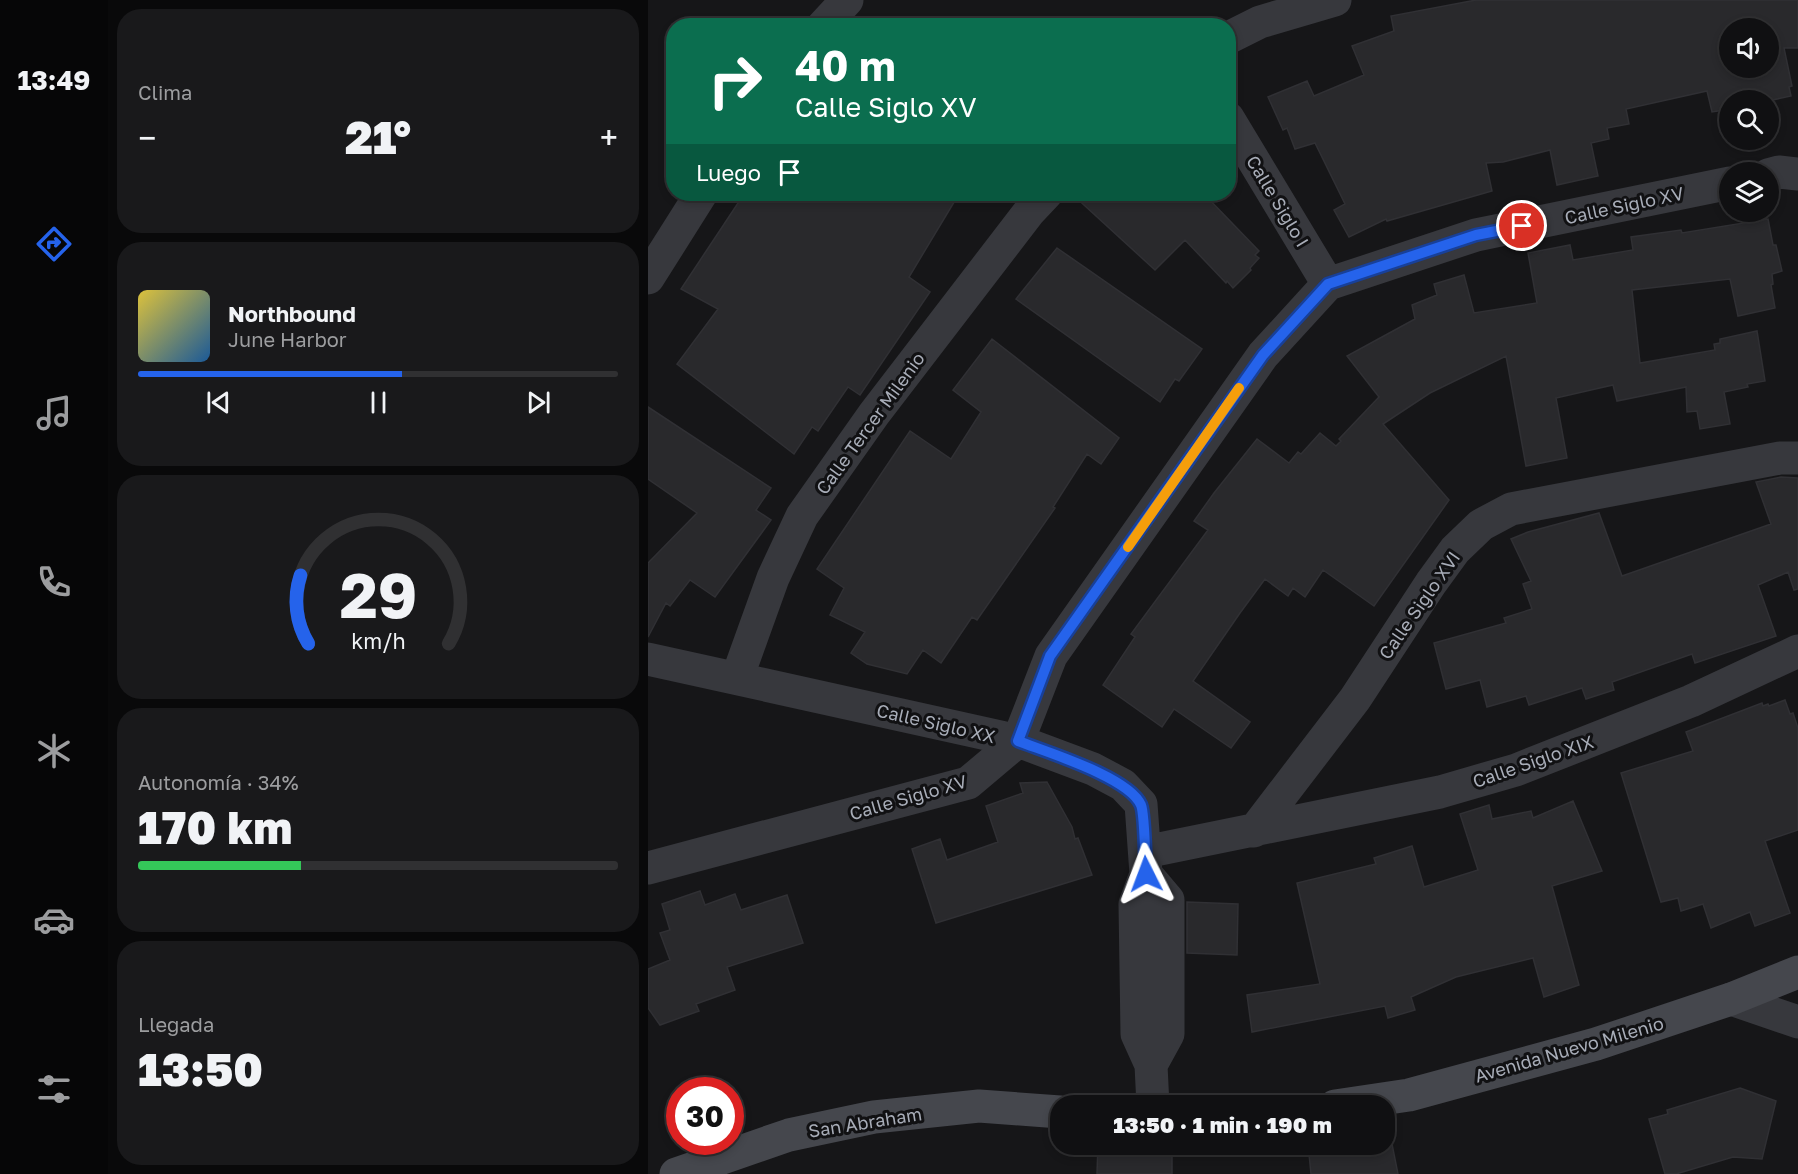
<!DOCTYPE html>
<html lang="es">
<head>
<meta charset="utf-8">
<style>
	:root { --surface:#101012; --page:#19191b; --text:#f1f3f6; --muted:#9c9d9f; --line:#303032; --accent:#2563eb }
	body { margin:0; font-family:"Golos Text",sans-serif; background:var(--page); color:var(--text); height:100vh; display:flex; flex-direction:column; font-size:22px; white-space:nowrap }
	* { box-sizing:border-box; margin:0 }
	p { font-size:20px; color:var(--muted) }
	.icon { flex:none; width:33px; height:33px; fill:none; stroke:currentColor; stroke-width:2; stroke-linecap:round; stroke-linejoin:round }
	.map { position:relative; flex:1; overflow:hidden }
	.panel { display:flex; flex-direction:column; gap:9px; padding:9px; background:#09090a; width:540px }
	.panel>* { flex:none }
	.hud { position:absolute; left:18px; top:18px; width:570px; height:183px; border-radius:24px; box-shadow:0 3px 9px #0003,0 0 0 2px var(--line); background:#0b6e4f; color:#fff; overflow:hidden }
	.fabs { position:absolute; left:1071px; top:18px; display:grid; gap:12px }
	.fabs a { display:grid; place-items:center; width:60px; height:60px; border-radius:50%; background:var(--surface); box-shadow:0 3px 9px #0003,0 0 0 2px var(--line); font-size:30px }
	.speed { position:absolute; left:18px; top:1077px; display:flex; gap:12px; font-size:30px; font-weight:700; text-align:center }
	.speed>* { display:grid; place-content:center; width:78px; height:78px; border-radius:50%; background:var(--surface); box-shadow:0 3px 9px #0003,0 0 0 2px var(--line); line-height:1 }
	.speed .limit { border:9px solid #d22; background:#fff; color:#111 }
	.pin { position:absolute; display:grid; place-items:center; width:51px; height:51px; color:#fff; margin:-26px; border:3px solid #fff; border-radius:50%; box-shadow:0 2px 6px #0007 }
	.me { position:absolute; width:66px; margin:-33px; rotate:357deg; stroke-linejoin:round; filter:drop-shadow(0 0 4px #0008) }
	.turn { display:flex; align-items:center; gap:21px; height:126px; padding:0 30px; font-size:27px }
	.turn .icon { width:78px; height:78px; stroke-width:2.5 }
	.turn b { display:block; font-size:42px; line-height:51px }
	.then { display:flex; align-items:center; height:57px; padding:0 30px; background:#0003; gap:12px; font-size:22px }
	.big { font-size:45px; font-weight:800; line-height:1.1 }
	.panel .tile { flex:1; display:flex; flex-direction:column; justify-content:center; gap:9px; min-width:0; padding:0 21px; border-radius:24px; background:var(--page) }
	.panel .dial { align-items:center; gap:0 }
	.dial svg { height:156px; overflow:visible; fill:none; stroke:var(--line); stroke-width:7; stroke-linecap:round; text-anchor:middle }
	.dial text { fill:var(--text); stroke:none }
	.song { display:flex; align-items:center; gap:18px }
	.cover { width:72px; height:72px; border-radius:9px; background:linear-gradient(135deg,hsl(50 70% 55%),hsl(210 70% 35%)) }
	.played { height:6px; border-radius:3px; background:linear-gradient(90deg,var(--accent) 55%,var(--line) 55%) }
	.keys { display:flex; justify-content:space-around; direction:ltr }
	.heat { display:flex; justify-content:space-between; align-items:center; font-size:33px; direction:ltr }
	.charge { height:9px; border-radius:4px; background:linear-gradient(90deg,#34c759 34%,var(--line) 0) }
	.trip { position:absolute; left:402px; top:1095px; width:345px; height:60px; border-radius:24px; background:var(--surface); box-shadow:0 3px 9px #0003,0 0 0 2px var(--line); font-weight:800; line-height:60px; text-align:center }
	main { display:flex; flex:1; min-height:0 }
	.tab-bar { display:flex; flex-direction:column; width:108px; justify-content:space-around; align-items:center; background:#060607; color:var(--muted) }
	.tab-bar .icon { width:42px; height:42px }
	.tab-bar .current { color:var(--accent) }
	.tab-bar b { font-size:27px; color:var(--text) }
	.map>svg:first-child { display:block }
	.building { fill:#29292c; stroke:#303034; stroke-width:1.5; fill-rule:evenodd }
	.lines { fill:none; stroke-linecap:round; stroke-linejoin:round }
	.street { stroke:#37383d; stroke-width:33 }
	.secondary { stroke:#45474d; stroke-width:33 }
	.route-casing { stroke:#184099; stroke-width:15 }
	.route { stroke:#2563eb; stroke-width:10 }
	.slow { stroke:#f59e0b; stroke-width:10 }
	.labels { text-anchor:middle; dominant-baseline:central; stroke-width:6; stroke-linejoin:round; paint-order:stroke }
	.street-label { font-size:18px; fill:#a8adb8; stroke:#111113 }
</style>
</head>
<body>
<main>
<nav class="tab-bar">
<b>13:49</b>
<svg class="icon current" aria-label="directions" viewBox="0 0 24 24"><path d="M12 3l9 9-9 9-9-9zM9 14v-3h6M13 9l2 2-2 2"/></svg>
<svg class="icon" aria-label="music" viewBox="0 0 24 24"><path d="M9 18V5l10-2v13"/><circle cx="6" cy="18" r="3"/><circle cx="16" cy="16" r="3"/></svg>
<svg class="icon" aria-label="phone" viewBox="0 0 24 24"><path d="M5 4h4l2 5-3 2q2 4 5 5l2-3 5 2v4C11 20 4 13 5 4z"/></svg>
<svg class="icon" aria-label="climate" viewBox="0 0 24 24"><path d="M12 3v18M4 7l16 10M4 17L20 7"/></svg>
<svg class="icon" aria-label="car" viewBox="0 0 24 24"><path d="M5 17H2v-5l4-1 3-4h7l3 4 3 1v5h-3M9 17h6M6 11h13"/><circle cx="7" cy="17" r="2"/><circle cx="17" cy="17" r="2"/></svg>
<svg class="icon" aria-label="filters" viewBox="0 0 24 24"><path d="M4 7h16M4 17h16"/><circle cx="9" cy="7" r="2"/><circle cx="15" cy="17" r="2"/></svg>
</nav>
<section class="panel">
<div class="tile"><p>Clima</p>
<div class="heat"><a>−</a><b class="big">21°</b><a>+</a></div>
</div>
<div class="tile">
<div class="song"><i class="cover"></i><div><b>Northbound</b><p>June Harbor</p></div></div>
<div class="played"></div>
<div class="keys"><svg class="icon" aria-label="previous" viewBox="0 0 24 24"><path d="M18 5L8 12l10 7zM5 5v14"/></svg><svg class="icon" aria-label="pause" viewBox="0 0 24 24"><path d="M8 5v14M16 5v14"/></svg><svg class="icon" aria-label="next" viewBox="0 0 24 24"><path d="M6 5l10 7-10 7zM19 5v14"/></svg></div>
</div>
<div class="tile dial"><svg viewBox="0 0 100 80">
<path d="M14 69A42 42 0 1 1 86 69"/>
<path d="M14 69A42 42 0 0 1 10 34" stroke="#2563eb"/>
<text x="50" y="56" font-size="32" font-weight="700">29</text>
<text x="50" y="72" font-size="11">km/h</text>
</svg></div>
<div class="tile"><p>Autonomía · 34%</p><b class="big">170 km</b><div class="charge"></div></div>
<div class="tile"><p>Llegada</p><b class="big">13:50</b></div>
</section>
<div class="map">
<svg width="1150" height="1174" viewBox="0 0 1150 1174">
	<rect width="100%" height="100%" fill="#161618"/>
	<!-- building -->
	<path class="building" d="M828,0H1150V48H1136L1144,86L1141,87L1143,96L1120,101L1082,100V109L1064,112L1059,91L978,109L981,124L959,128L961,139L943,143L950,176L909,185L902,150L855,162L838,163L844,191L739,221L738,219L701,237L686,210L697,204L667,143L647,149L639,128L635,130L620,97L659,81L666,96L716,75L704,46L746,31L743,16ZM1082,28H1120V68H1082Z
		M96,194H311L261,277L282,292L212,395L200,387L170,431L164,427L146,454L29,364L70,309L33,289Z
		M424,194H556L611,251L607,255L611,258L602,268L603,270L585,288L579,281L578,283L537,240L507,270Z
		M1120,219L1125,245H1128L1134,271L1124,274L1125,284L1123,285L1127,308L1090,316L1082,279L984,290L992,363L1067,350L1066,344L1072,343V339L1109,331L1117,381L1099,384L1100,387L1076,392L1082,424L1052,429L1049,411L1039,412L1038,387L969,401L965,385L908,398L919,458L878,466L858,356L782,393L735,424L801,500L726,606L675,570L657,597L645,588L640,596L617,579L592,613L545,681L602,722L583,748L526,709L514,727L455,685L487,637L483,634L560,530L546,521L566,493L609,439L641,463L650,452L653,454L672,433L688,446L693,441L691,439L731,397L699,356L767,319L764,305L789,295L786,284L816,275L826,313L889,303L880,253L922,245L925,260L985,250L983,237L1033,230L1034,233Z
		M409,248L554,349L531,381L527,379L512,402L368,299Z
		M344,339L471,438L453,464L439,454L405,507L407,508L329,620L324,617L293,663L275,650L259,674L219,664L203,653L217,632L182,615L196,588L169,569L262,431L303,459L333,412L305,390Z
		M0,407L123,488L108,510L123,520L67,597L42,580L22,606L18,603L0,637V563L49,513L0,479Z
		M1133,477L1150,478V589L1146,590L1140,572L1110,585L1128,636L1047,663L1044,654L964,682L966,690L938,699L934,688L881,705L878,696L839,707L832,680L798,689L786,643L858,623L856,618L884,609L875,584L883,581L863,539L880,532L951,513L974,576L1123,524L1108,482Z
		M1137,700L1142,714L1145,713L1150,728V830L1117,841L1142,913L1107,926L1102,912L1063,928L1055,904L1033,911L1030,898L1013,902L973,773L1045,751L1038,732L1114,703L1115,706L1120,704L1121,706Z
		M399,782L424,827L427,839L430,838L444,875L288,923L264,849L292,839L299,860L350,842L338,806L375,793L372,783Z
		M925,801L954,871L904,886L931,985L896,997L885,958L808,977L763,997L767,1010L740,1018L737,1006L604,1032L599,995L672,984L649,883L728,864L726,858L764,846L776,887L830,870L812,814L841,805L844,819L883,811L885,818Z
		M52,891L57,905L87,894L93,910L139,895L155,943L79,967L87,990L48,1004L51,1011L12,1025L0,1008V969L22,960L12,933L22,930L14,904Z
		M539,902L590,904L589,955L539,953Z
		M1092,1088L1128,1101L1114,1159L1085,1157L1028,1174H1017L1001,1119L1020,1114L1019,1110Z
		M450,1144H524V1174H449Z
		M660,1144H744L750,1174H663Z"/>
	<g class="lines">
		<!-- street -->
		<path class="street" d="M175,26L199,0
			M580,38L612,22L687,0
			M580,118L680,284
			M1120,175L1131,172L1150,174
			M0,278L53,194
			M0,659L370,741L445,769L475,785L493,804L498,874L487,904L489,1034L503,1065L505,1106
			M89,678L125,578L154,516L226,414L381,212L398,194
			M606,831L707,699L783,583L807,550L833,525L863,509L1132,458H1150
			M497,852L792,792L868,770L1043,701L1150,651
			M0,868L320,783L370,741L403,656L615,355L680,284L828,235L1082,183
			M498,874L520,900V1034L503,1065
			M1083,999L1150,1022"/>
		<!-- secondary -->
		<path class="secondary" d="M687,1106L761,1095L948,1044L1083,999L1150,972
			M28,1174L141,1135L226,1117L331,1106L412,1112"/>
	</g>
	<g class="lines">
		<!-- route casing -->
		<g class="route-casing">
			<path id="route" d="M498,874C497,861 497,815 493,805C481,777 398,752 370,741L402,656L615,355L680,284L828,235L874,226"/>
		</g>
		<!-- route -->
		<use href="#route" class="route"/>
		<!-- slow -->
		<path class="slow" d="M480,547L591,388"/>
	</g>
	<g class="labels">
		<!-- street labels -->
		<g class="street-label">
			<text transform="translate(630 201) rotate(59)">Calle Siglo I</text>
			<text transform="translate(976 205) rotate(-12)">Calle Siglo XV</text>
			<text transform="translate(222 423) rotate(-54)">Calle Tercer Milenio</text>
			<text transform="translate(771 605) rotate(-55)">Calle Siglo XVI</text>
			<text transform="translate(288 723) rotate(13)">Calle Siglo XX</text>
			<text transform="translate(885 761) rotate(-19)">Calle Siglo XIX</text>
			<text transform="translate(260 797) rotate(-16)">Calle Siglo XV</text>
			<text transform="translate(921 1049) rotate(-16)">Avenida Nuevo Milenio</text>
			<text transform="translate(217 1122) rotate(-9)">San Abraham</text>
		</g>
	</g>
</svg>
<div class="fabs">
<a><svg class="icon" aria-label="sound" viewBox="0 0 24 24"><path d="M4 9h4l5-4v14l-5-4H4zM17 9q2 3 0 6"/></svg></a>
<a><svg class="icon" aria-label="search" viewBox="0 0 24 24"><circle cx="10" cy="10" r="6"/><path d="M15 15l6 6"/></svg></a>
<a><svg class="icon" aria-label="layers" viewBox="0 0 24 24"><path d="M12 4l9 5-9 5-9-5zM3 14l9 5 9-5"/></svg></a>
</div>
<div class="speed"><div class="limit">30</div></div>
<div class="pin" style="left:874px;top:226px;background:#d93025"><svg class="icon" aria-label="arrive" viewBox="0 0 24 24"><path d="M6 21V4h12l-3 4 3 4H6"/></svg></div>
<svg class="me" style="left:498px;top:874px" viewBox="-20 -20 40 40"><path d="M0-17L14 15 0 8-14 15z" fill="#2563eb" stroke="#fff" stroke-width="4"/></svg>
<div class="trip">13:50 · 1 min · 190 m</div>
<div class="hud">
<div class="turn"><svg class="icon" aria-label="right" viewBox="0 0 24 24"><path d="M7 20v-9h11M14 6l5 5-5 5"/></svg><div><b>40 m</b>Calle Siglo XV</div></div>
<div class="then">Luego<svg class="icon" aria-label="arrive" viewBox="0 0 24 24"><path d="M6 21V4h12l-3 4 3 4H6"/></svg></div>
</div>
</div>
</main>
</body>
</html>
